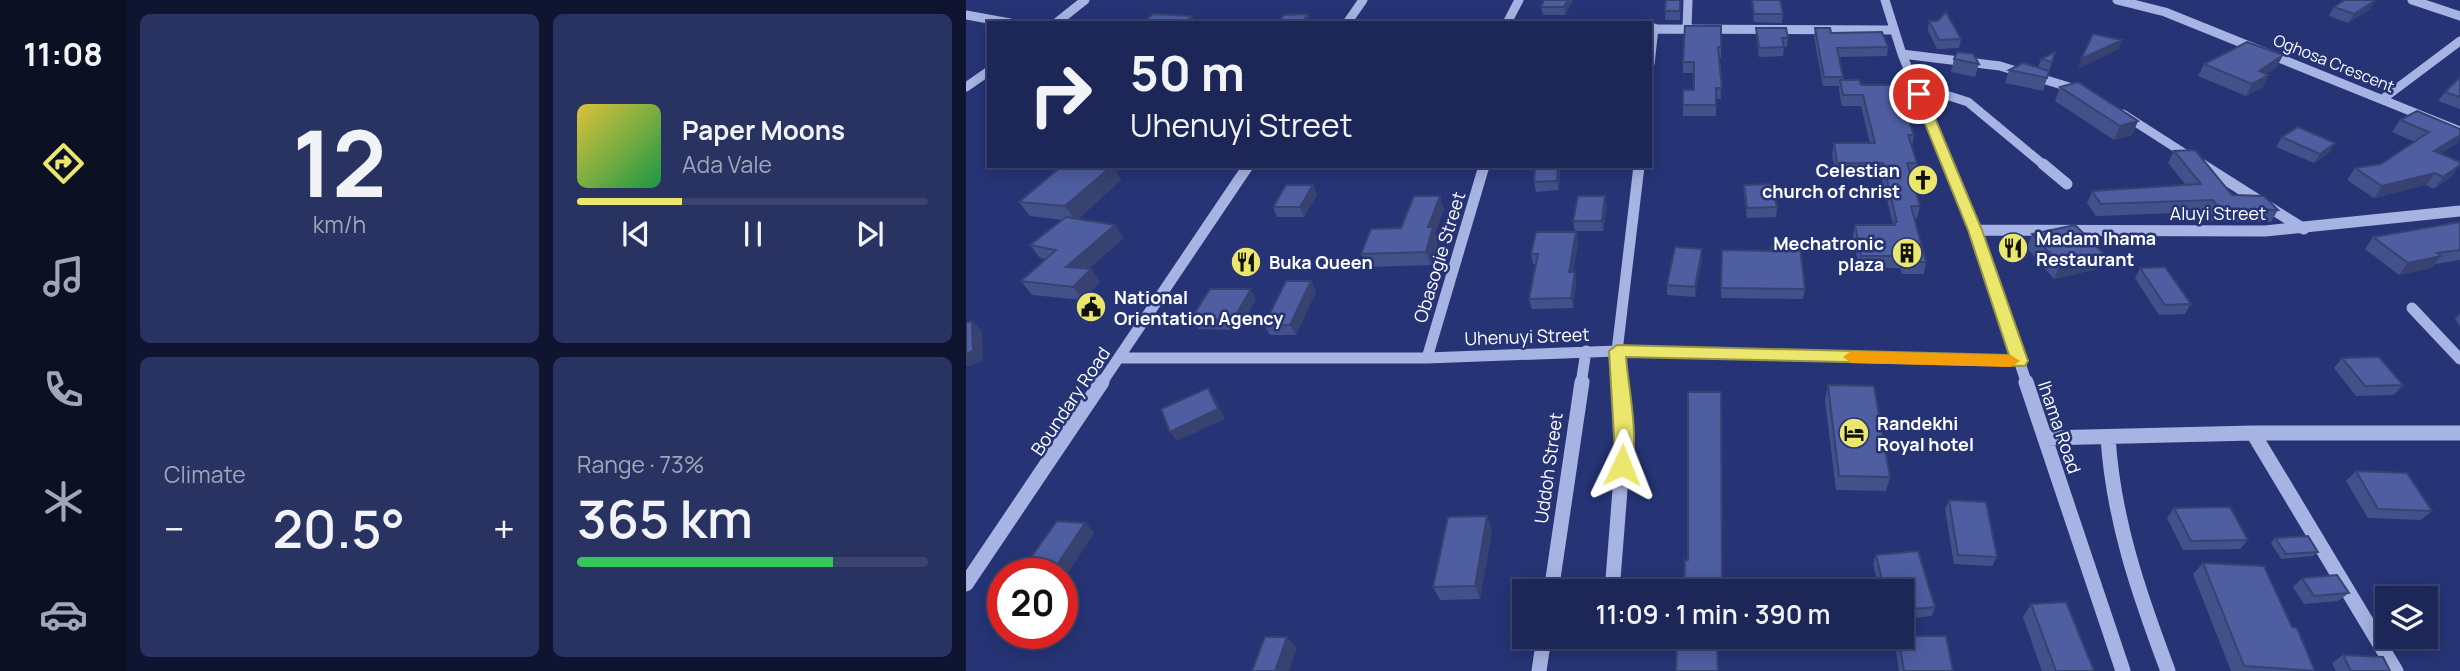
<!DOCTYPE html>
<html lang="en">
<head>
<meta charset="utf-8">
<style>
	:root { --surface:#1c2758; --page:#293361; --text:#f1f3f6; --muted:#a0a5ba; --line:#3a446e; --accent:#ebe66c }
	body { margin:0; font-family:Manrope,sans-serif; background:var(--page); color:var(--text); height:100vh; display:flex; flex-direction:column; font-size:26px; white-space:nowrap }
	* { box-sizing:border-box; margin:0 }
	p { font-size:23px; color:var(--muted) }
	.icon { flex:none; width:38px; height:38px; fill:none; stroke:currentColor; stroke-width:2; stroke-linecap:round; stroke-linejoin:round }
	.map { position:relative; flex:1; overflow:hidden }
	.side { display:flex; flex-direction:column; gap:14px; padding:14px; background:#0f1530; width:840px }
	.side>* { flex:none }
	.hud { position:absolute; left:21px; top:21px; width:665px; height:147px; border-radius:0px; box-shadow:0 4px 18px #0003,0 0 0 2px var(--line); background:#1c2758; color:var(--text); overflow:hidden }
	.tools { position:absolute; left:1409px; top:586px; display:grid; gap:14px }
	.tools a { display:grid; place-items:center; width:63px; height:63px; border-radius:0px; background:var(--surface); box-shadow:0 4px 18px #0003,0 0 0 2px var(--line); font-size:35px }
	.speed { position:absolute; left:21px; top:558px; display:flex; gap:14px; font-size:35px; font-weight:700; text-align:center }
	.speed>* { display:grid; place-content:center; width:91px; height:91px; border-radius:50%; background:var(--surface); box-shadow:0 4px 18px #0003,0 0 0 2px var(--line); line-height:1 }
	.speed .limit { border:10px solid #d22; background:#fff; color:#111 }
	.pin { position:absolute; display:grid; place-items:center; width:60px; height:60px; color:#fff; margin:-30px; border:4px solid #fff; border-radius:50%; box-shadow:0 2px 7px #0007 }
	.me { position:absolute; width:77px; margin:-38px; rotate:2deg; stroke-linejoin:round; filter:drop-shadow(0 0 5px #0008) }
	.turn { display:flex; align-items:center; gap:24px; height:147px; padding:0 28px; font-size:32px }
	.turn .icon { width:91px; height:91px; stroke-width:2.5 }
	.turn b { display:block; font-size:49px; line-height:60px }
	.big { font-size:52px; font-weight:600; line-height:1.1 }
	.side .widget { flex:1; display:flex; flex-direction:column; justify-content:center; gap:10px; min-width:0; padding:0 24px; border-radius:10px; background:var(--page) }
	.side .dial { align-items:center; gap:0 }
	.dial b { font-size:91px; line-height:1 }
	.song { display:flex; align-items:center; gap:21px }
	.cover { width:84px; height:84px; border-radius:10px; background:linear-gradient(135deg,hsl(50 70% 55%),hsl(140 70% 35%)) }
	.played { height:7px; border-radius:4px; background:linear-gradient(90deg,var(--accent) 30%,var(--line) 30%) }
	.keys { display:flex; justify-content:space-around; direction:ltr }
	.heat { display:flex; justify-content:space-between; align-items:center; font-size:38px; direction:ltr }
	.charge { height:10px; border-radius:5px; background:linear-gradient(90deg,#34c759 73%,var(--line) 0) }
	.side .tiles { flex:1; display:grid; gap:14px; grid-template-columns:repeat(2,1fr) }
	.trip { position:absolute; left:546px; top:579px; width:402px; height:70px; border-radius:0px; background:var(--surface); box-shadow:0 4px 18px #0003,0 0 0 2px var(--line); font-weight:600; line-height:70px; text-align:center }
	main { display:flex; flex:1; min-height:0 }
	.tabs { display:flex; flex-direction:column; width:126px; justify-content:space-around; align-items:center; background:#0b1023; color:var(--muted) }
	.tabs .icon { width:49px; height:49px }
	.tabs .selected { color:var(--accent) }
	.tabs b { font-size:32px; color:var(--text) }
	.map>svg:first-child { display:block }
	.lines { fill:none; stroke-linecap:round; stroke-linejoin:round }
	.minor-far2 { stroke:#a7b3e2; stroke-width:9 }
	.minor-far1 { stroke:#a7b3e2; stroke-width:11 }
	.minor { stroke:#a7b3e2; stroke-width:15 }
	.wall { fill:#43518a }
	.shaded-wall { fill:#374270 }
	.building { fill:#4e5ea0; stroke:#374270; stroke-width:2 }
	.route { fill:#ebe66c; stroke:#999646; stroke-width:2 }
	.slow { fill:#f59e0b }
	.labels { text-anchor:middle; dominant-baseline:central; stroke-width:5; stroke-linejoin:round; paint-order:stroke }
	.far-street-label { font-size:16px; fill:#fff; stroke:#263476 }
	.poi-label { font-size:18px; font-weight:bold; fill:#fff; stroke:#263476; text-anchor:start }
	.street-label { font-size:18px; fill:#fff; stroke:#263476 }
</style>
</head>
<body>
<main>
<nav class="tabs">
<b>11:08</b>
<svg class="icon selected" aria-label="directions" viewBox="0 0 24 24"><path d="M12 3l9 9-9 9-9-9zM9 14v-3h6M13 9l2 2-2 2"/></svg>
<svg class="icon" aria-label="music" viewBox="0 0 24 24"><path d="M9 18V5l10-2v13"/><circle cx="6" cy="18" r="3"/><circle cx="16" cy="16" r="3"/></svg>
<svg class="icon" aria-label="phone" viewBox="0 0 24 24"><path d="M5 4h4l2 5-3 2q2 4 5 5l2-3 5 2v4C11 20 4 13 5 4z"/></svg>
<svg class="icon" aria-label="climate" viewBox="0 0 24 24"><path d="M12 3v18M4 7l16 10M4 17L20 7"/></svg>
<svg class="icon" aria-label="car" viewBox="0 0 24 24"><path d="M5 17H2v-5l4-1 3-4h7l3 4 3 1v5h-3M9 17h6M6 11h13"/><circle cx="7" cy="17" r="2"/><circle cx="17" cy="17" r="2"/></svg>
</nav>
<section class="side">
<div class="tiles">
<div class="widget dial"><b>12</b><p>km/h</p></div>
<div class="widget">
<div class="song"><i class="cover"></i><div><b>Paper Moons</b><p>Ada Vale</p></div></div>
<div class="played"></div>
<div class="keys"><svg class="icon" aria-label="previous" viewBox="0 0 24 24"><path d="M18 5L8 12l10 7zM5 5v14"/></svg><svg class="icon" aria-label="pause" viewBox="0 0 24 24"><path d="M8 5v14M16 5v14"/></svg><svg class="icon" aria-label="next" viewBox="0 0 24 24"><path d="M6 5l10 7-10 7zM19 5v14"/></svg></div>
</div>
<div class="widget"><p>Climate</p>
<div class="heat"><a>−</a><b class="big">20.5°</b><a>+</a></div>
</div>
<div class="widget"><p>Range · 73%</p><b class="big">365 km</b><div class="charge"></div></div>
</div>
</section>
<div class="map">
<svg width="1494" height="671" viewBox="0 0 1494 671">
	<rect width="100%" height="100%" fill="#263476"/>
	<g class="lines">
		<!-- minor-far2 -->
		<path class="minor-far2" d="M919,0L936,54L982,166
			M1151,0L1199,12L1494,131
			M1446,0L1494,16
			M0,15L44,23
			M90,23L119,0
			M381,23L397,0
			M541,23L553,0
			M721,28L722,0
			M684,29L928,30
			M936,54L1034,66L1113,90
			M684,64L688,28
			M0,87L23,71
			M953,94L980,95L1002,102L1079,166
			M1418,98L1494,41
			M1157,114L1238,166"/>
		<!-- minor-far1 -->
		<path class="minor-far1" d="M982,164L1009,230L1061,384
			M1077,164L1101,184
			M1235,164L1338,229
			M1009,230L1299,231L1494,211
			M1446,308L1494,359
			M154,358H461L651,351L1053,361
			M461,358L518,166
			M135,384L282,166
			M615,384L620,351
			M654,384L651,351L673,166"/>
		<!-- minor -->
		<path class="minor" d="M1060,382L1157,671
			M1287,433L1430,671
			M1142,437C1147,519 1173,594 1202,671
			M1079,438L1287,433H1494
			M0,584L136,382
			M585,592L616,382
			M646,592L658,439L653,382
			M573,671L578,637"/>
	</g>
	<!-- wall -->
	<path class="wall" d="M578,0H607L599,15H577L575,7Z
		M700,0H715L714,20H699Z
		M785,0H814L817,14L816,23L788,22Z
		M1410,0L1404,9L1382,23L1363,16L1368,7Z
		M963,21H972L995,39L993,48L971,49L962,30Z
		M755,26V58H753L755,99H750V116H717V105L728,90V73H717V62Z
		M790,28L822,38L821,47H818L817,56L793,57L790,36Z
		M849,28L865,33L922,47L921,56L873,57L877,77V80L895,85L948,135L946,146H945L951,163L948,174H945L954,206L951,218H948L960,262L958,274H936L934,268H893L887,236L889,225H927L915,174H870L866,154L868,143H904L895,106H876L873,91V86H857L848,37Z
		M1089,52L1077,91L1039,83L1043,70L1072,68L1075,59Z
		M988,59L1013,64L1009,77L985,72Z
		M1238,64L1311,67L1300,74L1297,87L1280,96L1232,76Z
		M1494,77V109L1472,101L1479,92Z
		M1094,87L1172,121L1166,135L1148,140L1089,101Z
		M1434,120L1491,143L1474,154L1487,175L1468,189L1460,185L1408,198L1381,180L1389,168L1415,164L1449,142L1426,132Z
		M1316,137L1363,153L1348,163L1310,147Z
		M1208,151L1266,195L1312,210L1305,222L1246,221L1240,212L1130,216L1121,203L1126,191L1220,185L1202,163Z
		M96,166H147L155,180L112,219L158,238L122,269H125L134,282L117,300L66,295L55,281L80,259L74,258L64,245L96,220L64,216L53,202Z
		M569,166H594L593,190L570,192L568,182Z
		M347,185L351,195L338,217H311L307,207Z
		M778,185L811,207L810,217L781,218L778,195Z
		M641,206L637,231H609L607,221Z
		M478,209L469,233L472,241L465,265L401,267L395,254L435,228Z
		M1494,222V260L1469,264L1465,268L1433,275L1399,249L1407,237Z
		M610,232L612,242L607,272L610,282L607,308L566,309L563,299L570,264H567L565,254Z
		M1066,234L1131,269L1088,279L1061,248Z
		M736,249V259L729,297L701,295V285Z
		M756,250L839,289L837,299L755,298Z
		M1174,268L1225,304L1219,314L1193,315L1169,278Z
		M345,281L350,291L330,335H304L298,325Z
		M290,299L273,330L232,329L225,319Z
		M1494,313V326L1489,319Z
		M1376,358L1437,385L1428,395L1390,396L1368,368Z
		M862,385L924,477L920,491L870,490L859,400Z
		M1390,471L1466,511L1455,520L1402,518L1380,481Z
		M983,500L1031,557L1026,566L988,564L979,509Z
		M1208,508L1282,540L1274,549L1217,550L1201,518Z
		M526,530L514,599L474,600L467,587Z
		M1309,538L1352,552L1347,556L1315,559L1305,543Z
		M910,555L969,607L966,616L936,619V592H914L907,564Z
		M1237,563L1342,671H1265L1227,574Z
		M1336,578L1383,593L1372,601L1338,604L1327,587Z
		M1065,604L1128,671H1076L1057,617Z
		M932,637L987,671H933L929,644Z
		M1377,655L1424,671H1370L1366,663Z"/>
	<!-- shaded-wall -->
	<path class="shaded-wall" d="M602,0H607L599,15L598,7Z
		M1410,0L1404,9L1382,23L1388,14Z
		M342,14L345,23H336Z
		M226,16L229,23H218Z
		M1156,40L1153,49L1112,69L1115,59Z
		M1317,55L1311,67L1286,83L1293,71Z
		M1303,75L1297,87L1280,96L1286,84Z
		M1172,121L1166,135L1148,140L1154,126Z
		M1494,135V138L1491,143L1459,163L1468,151Z
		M1369,143L1363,153L1348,163L1354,154Z
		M1494,165L1487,175L1468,189L1477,177Z
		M146,166H147L155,180L110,221L99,206Z
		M592,166H594V168L593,190L591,181Z
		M1469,173L1460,185L1408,198L1416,186Z
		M347,185L351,195L338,217L334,207Z
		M474,196L478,209L469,233L472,241L465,265L460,252L462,227Z
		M639,196L641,206L637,231L636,221Z
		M149,225L158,238L110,280L100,267Z
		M610,232L612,242L605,282L603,272Z
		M736,249V259L729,297V287Z
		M1138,254L1131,269L1088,279L1094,264Z
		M1475,256L1465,268L1433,275L1442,263Z
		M125,269L134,282L117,300L107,287Z
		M609,272L610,282L607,308L605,298Z
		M345,281L350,291L330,335L324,325Z
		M285,289L290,299L273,330L267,320Z
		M6,321L16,331L17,361L0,367V354Z
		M242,388L249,398L259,419L211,441L204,432Z
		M521,516L526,530L514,599L509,586Z
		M119,523L129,532L96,582V574H85Z
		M321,637L331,648L323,671H309Z"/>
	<!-- building -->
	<path class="building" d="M578,0H602L598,7H575Z
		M700,0H714V11H699Z
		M786,0H814L817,14H788Z
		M1379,0H1410L1388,14L1368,7Z
		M980,12L995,39L973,40L963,21H972Z
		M187,14L226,16L218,23H176Z
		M342,14L336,23H312L318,15Z
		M719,26H755V47H752L756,88H750V105H717V90H728V62H717Z
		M790,28H820L822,38H816L818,47L793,48Z
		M849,28H864L865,33L916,32L922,47L871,48L877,77H858Z
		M1127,34L1156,40L1115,59Z
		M1281,42L1317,55L1293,71L1303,75L1286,84L1238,64Z
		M991,52L1007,54L1013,64L988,59Z
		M1089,52L1086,62L1075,59Z
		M1057,63L1083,71L1081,78L1043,70Z
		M1494,77V97L1479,92Z
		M874,80H893L895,85H930L948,135H942L951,163H941L954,206H945L960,262H938L937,256H895L889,225H929L928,222H931L917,163H871L868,143H909L897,95H877Z
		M1112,82L1172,121L1154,126L1094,87Z
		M1451,111L1494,129V135L1468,151L1494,162V165L1477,177L1469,173L1416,186L1389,168L1415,164L1463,132L1434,120Z
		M1332,127L1369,143L1354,154L1316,137Z
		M1229,150L1266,195L1298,196L1312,210L1253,209L1247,200L1135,204L1126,191L1235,184L1208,151Z
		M96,166H146L99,206L53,202Z
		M569,166H592L591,181L568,182Z
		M806,184L811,207L781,208L778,185Z
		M320,185H347L334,207H307Z
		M448,196H474L462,227H467L460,252L395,254L405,229L435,228Z
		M612,196H639L636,221H607Z
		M100,217L149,225L100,267L125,269L107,287L55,281L90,250L64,245Z
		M1494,222V250L1471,253L1475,256L1442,263L1407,237Z
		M1109,225L1138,254L1094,264L1066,234Z
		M570,232H610L603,272H609L605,298L563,299L572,254H565Z
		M709,247L736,249L729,287L701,285Z
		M805,247H834L839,289L755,288L756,250L805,251Z
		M1199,267L1225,304L1199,305L1174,268Z
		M320,281H345L324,325H298Z
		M244,289H285L267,320L225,319Z
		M6,321L7,351L0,354V323Z
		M1413,357L1437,385L1399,386L1376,358Z
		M862,385L908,386L924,477L873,476Z
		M242,388L252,409L204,432L195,409Z
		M722,392H755L756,592H718L719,560H722Z
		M1390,471L1441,473L1466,511L1412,509Z
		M983,500L1020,502L1031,557L992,555Z
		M1264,507L1282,540L1225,541L1208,508Z
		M521,516L509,586L467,587L482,517Z
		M91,521L119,523L85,574H53Z
		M1342,536L1352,552L1320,554L1309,538Z
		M952,551L969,607L936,610V592H919L910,555Z
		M1237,563L1298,566L1326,627L1331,628L1349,671L1278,666Z
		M1371,575L1383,593L1348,596L1336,578Z
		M1100,602L1128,671H1090L1065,604Z
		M936,636H980L987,671H938L932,637H936Z
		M299,637H321L309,671H286Z
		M711,637H751L752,671H710Z
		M1377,655L1417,657L1424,671H1385Z"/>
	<!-- route -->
	<path class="route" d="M953,91L959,94L1016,230L1062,361L1059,366L660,357C662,386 675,445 663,470H650L643,351L651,345L1043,355L1002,230L947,94Z"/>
	<!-- slow -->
	<path class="slow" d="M885,351L1045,355L1054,361L1045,367L885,363L877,357Z"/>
	<!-- icons -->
	<defs>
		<g id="church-disc" transform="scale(1.575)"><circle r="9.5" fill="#ebe66c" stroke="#263476"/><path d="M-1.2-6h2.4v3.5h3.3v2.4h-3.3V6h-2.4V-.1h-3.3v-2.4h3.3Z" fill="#111"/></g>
		<g id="restaurant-disc" transform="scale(1.575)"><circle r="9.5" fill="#ebe66c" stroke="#263476"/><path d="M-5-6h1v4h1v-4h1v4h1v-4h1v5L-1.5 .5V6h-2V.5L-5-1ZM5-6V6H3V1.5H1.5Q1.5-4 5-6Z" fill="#111"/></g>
		<g id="building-disc" transform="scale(1.575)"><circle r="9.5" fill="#ebe66c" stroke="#263476"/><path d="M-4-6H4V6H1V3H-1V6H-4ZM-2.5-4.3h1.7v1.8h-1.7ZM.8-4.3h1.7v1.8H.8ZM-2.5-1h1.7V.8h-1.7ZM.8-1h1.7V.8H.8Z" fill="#111"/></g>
		<g id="civic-disc" transform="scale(1.575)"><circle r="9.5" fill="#ebe66c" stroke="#263476"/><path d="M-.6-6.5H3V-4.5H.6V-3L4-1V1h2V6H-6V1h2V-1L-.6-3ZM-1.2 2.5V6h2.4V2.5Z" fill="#111"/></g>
		<g id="hotel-disc" transform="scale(1.575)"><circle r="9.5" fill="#ebe66c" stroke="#263476"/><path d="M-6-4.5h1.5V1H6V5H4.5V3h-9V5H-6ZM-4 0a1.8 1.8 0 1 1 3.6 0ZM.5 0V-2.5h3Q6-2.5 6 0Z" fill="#111"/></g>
	</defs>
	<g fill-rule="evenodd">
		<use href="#church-disc" x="957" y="180"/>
		<use href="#restaurant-disc" x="1047" y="248"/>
		<use href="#building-disc" x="941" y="253"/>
		<use href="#restaurant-disc" x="280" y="262"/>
		<use href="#civic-disc" x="125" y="307"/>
		<use href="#hotel-disc" x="888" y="433"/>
	</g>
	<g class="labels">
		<!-- far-street labels -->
		<g class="far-street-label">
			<text transform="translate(1368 63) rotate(22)">Oghosa Crescent</text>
		</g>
		<!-- poi labels -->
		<g class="poi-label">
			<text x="934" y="170" text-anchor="end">Celestian<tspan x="934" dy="21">church of christ</tspan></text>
			<text x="1070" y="238">Madam Ihama<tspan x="1070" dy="21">Restaurant</tspan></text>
			<text x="918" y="243" text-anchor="end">Mechatronic<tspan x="918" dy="21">plaza</tspan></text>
			<text x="303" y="262">Buka Queen</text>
			<text x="148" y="297">National<tspan x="148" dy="21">Orientation Agency</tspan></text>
			<text x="911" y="423">Randekhi<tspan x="911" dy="21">Royal hotel</tspan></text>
		</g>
		<!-- street labels -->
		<g class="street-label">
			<text x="1252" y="213">Aluyi Street</text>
			<text transform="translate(473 257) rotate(-73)">Obasogie Street</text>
			<text transform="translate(561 336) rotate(-2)">Uhenuyi Street</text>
			<text transform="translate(104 401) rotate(-56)">Boundary Road</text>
			<text transform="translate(1094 427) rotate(71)">Ihama Road</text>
			<text transform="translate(582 468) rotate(-82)">Uddoh Street</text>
		</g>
	</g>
</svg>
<div class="tools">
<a><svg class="icon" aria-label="layers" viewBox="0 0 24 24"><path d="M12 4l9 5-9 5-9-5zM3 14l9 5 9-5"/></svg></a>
</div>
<div class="speed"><div class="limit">20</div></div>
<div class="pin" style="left:953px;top:94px;background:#d93025"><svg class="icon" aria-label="arrive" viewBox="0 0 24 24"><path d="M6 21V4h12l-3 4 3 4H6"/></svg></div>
<svg class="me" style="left:656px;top:465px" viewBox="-20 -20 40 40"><path d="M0-17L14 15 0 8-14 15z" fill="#ebe66c" stroke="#fff" stroke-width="4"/></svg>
<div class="trip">11:09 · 1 min · 390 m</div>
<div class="hud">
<div class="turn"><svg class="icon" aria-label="right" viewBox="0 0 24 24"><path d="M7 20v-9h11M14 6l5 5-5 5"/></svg><div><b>50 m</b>Uhenuyi Street</div></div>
</div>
</div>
</main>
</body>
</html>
